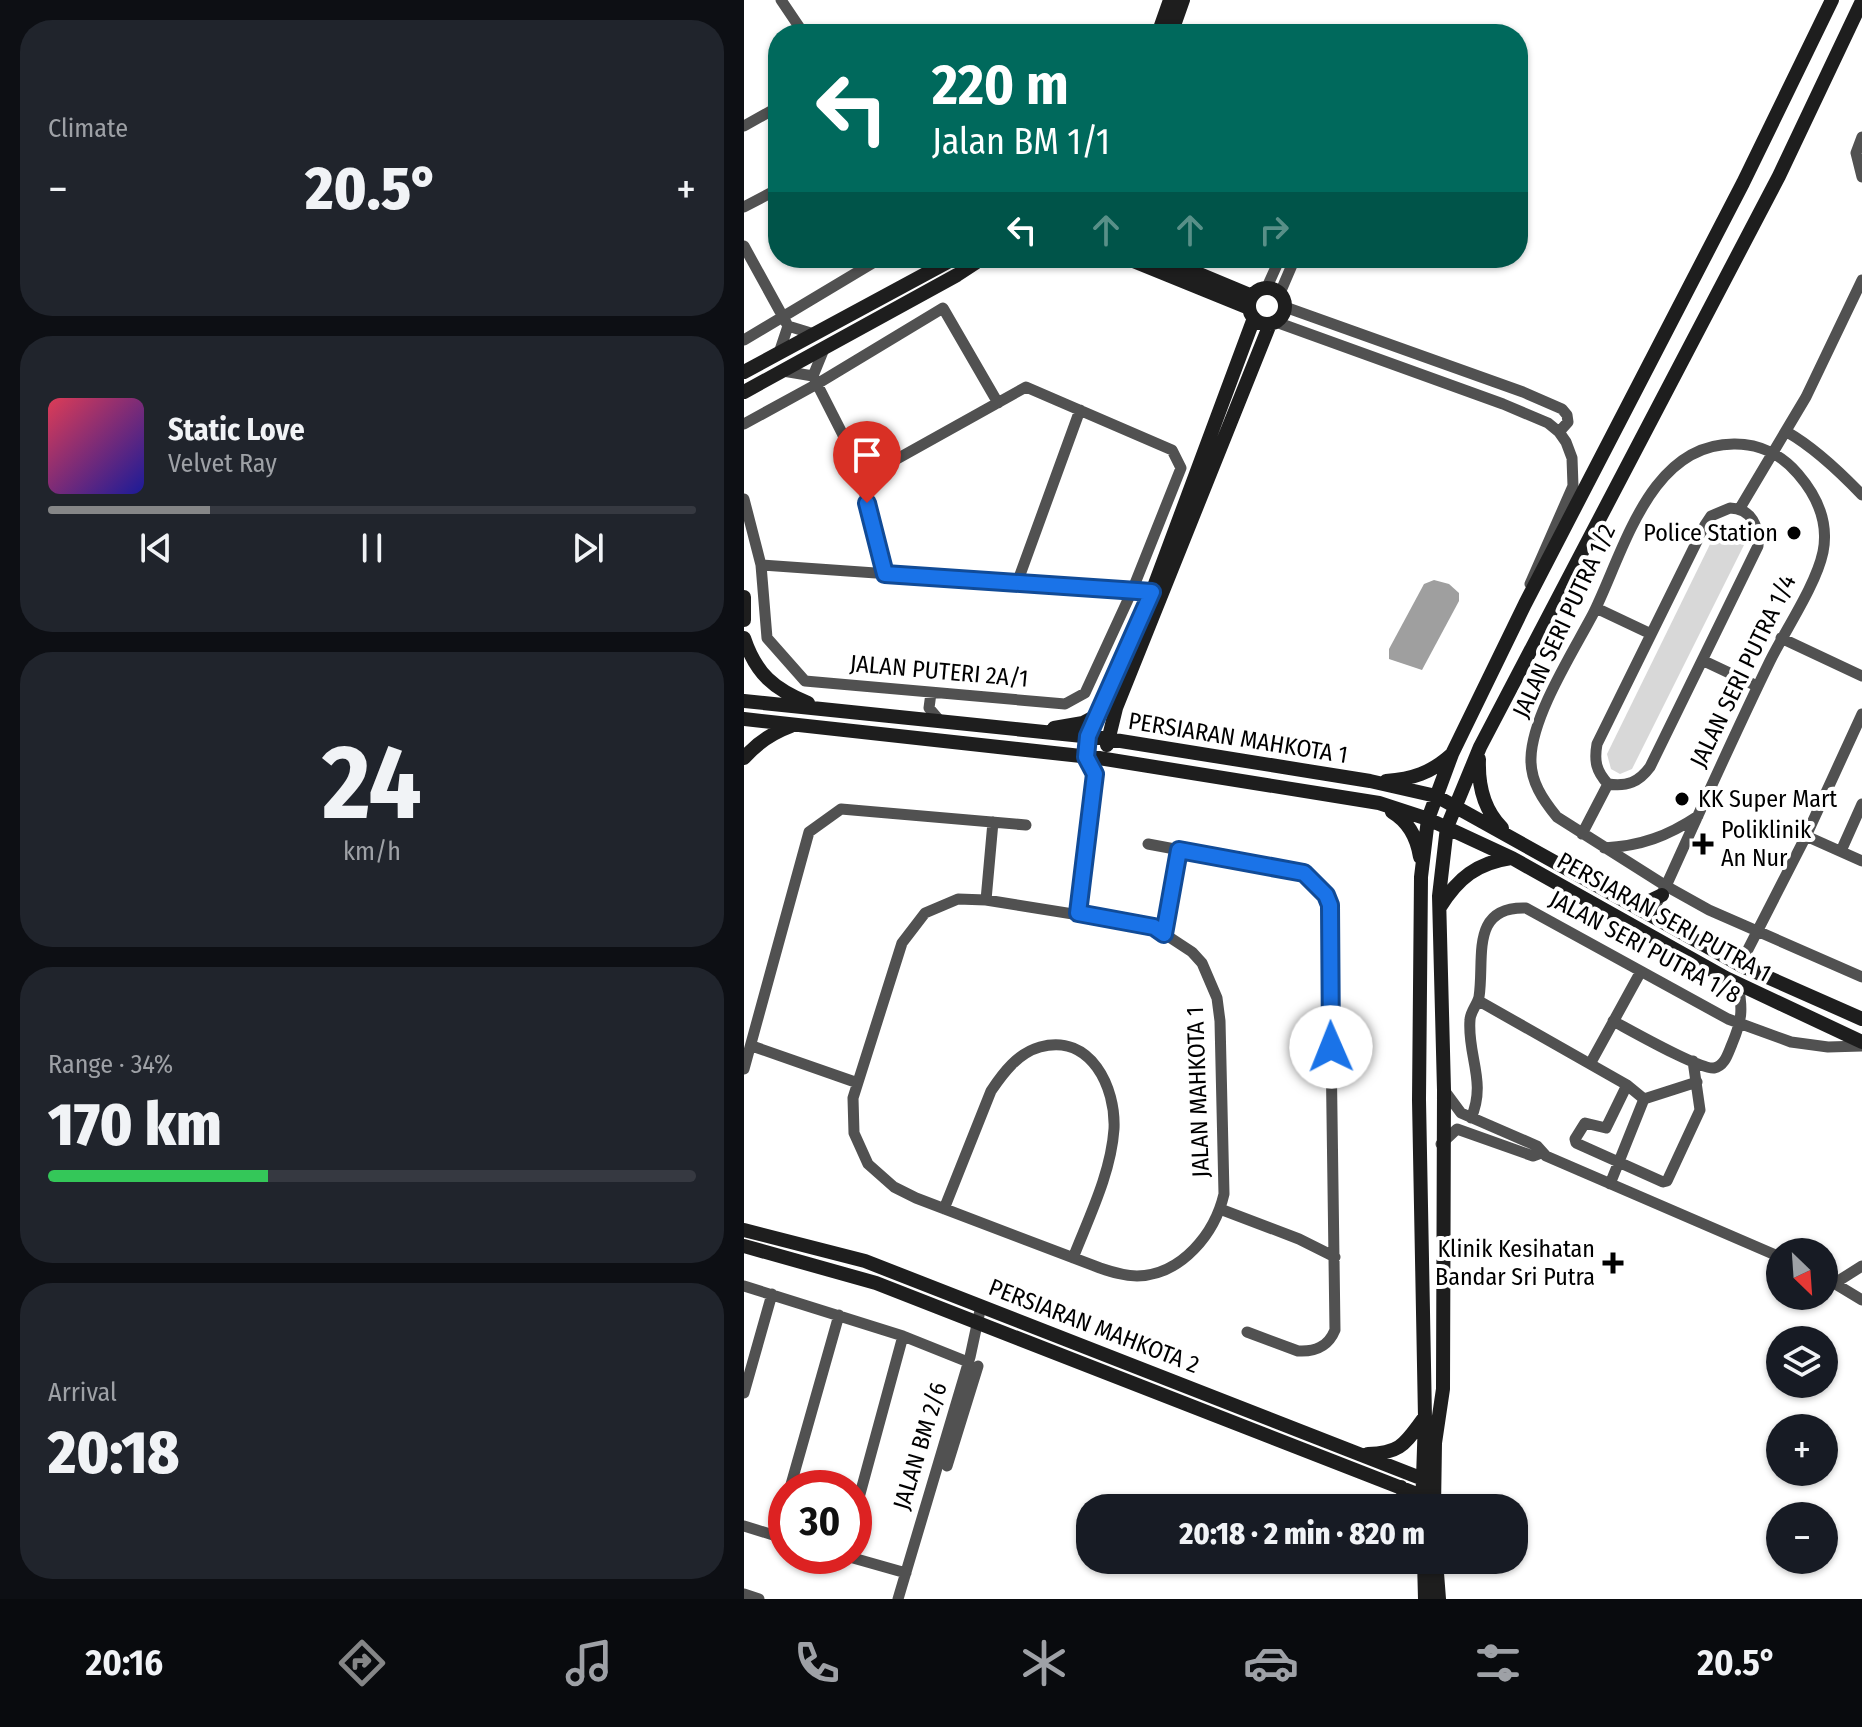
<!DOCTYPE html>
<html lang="en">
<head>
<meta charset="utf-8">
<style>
	:root { --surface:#171b24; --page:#20242c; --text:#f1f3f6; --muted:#9ea1a6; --line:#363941; --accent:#858687 }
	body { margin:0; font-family:"Fira Sans Condensed",sans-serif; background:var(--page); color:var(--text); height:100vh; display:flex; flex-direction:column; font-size:30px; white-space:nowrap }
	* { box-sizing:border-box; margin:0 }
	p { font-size:26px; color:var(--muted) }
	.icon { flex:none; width:44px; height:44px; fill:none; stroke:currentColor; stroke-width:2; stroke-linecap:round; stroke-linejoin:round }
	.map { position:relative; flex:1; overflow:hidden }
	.details { display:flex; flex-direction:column; gap:20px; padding:20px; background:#0d0f14; width:744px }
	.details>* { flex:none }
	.banner { position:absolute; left:24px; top:24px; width:760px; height:244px; border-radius:32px; box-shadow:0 2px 6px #0004; background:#00695c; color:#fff; overflow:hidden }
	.needle { width:52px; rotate:155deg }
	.tools { position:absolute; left:1022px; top:1238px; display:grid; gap:16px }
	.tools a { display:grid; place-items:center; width:72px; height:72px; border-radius:50%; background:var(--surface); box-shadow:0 2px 6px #0004; font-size:40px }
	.speed { position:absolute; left:24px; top:1470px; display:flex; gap:16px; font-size:40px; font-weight:700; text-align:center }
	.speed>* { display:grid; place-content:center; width:104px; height:104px; border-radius:50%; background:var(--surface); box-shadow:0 2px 6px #0004; line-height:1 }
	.speed .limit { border:12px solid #d22; background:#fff; color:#111 }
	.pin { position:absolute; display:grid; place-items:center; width:68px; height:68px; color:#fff; margin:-82px -34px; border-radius:50% 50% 50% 0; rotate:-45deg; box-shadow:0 0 8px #0007 }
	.pin .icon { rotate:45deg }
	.me { position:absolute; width:88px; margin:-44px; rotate:359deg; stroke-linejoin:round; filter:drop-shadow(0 0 6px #0008) }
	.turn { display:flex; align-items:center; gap:28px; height:168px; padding:0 32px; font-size:36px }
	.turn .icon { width:104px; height:104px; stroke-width:2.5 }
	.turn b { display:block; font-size:56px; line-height:68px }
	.lanes { display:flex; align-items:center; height:76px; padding:0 32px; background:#0003; justify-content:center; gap:40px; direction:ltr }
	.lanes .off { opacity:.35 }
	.big { font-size:60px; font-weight:800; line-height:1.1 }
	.details .widget { flex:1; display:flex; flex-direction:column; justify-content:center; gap:12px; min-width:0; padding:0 28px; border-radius:32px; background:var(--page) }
	.details .dial { align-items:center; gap:0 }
	.dial b { font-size:104px; line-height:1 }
	.song { display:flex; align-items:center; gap:24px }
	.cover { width:96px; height:96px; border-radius:12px; background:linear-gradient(135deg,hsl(350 70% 55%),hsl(240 70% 35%)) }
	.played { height:8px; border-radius:4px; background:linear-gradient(90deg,var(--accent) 25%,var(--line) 25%) }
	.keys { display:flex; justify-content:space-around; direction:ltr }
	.heat { display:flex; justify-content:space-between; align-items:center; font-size:44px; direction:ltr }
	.charge { height:12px; border-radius:6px; background:linear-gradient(90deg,#34c759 34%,var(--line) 0) }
	.trip { position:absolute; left:332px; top:1494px; width:452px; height:80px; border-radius:32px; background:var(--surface); box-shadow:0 2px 6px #0004; font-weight:800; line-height:80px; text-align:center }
	.tabs { display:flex; height:128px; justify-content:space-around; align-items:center; background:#090b0e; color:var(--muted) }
	.tabs .icon { width:56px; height:56px }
	.tabs .on { color:var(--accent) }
	.tabs b { font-size:36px; color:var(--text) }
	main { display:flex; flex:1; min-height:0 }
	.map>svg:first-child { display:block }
	.park { fill:#d8d8d8 }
	.water { fill:#9f9f9f }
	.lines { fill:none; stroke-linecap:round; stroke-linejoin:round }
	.street { stroke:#515151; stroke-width:11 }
	.secondary { stroke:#1e1e1e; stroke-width:14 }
	.route-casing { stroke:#114b97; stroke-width:20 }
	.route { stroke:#1a73e8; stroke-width:14 }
	.poi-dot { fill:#000; stroke:#fff; stroke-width:3 }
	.labels { text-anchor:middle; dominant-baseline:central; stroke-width:8; stroke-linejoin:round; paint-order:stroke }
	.poi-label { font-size:24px; fill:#000; stroke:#fff; text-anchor:end }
	.street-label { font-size:24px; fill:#000; stroke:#fff }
</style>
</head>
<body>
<main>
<section class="details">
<div class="widget"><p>Climate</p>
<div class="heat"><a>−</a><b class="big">20.5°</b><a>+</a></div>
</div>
<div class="widget">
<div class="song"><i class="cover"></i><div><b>Static Love</b><p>Velvet Ray</p></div></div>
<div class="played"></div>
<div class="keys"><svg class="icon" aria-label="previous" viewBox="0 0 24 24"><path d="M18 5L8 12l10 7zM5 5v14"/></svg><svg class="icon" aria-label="pause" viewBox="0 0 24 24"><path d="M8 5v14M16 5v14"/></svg><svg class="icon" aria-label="next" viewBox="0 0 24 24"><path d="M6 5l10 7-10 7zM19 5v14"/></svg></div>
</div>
<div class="widget dial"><b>24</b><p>km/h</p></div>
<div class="widget"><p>Range · 34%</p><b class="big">170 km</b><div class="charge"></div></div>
<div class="widget"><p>Arrival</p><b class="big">20:18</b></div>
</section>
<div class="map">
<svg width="1118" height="1599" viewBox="0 0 1118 1599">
	<rect width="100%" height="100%" fill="#fff"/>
	<!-- park -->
	<path class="park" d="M983,524L998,528L1001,543L888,769L876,774L867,769L863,754L973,530Z"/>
	<!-- water -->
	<path class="water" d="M690,580L705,584L715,593V601L678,670L645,659V649L680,584Z"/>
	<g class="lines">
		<!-- street -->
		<path class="street" d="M37,0L60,34
			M0,126L34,107
			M1118,137L1112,153L1118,177
			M0,207L34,189
			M0,246L44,326L70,334
			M523,287L536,258
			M536,293L551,258
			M541,307L779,392L818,409L823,415L824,422L815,432
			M532,322L759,404L804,423L815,432L822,442L828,458L829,486L786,584
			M0,340L137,258
			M80,349L69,376L98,433L117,479L141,574
			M35,353L44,326
			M39,371L69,376
			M0,424L73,384L199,308L254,403
			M1043,432C1071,448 1096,472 1118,495
			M0,499L17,565L23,638L61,681L321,704L341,693L388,591L437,468L428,450L282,387L117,479
			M986,508C1008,509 1015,526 1014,546L906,767C895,782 883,787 864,784C852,771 850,761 853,744L961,525L967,516Z
			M996,508L1062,397L1118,280
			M17,565L415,593
			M273,583L336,410
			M852,608L907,634
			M1037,638L1118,676
			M960,661L1013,686
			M187,693L185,708L196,721
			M838,834L864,784
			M1062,836L1118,861
			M404,844L560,873L585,900L591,1330C584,1347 571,1352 554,1351L503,1332
			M860,848C897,846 924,836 954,816
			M1097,851L1118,804
			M214,899L242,900L410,927L448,952L458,963L473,998L476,1021L480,1194C471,1233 438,1275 393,1276C380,1276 368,1272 356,1268L172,1198L150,1187L124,1164L110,1133L109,1098L158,943L181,913Z
			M242,900L249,822
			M334,913L351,774
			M906,915L922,886C956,811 990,735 1026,661C1042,629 1072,585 1079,552C1085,522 1073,496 1054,474C1038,455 1016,444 991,444C905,443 880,552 849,614C829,652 788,716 787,758C786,781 799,800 813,817L922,886L965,910L1118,977
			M420,934L435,850
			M996,965L1062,836L1118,714
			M735,1001L883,1085L900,1099L866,1184
			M869,1021C886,1030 956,1070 970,1068C981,1066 984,1053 988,1044C998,1020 999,1010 994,984
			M8,1046L111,1082
			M846,1064L896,973
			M0,1069L65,832L97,809L282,825
			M883,1085L862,1128L841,1123L831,1139L832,1143L919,1182L923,1181L956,1110L949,1061
			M700,1090L717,1113L793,1146L802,1156L1036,1257
			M900,1099L953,1082
			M727,1118C743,1082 723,1055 726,1020C726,1012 733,1005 735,997C741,959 725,906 782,908L984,1019L1047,1042L1084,1047L1118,1046
			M697,1144L713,1129L789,1156L797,1153
			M200,1209L247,1091C259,1073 274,1053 296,1047C347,1033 372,1088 370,1129C367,1173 345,1217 329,1258
			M476,1209L555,1239L591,1257
			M1080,1277L1118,1300
			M1091,1283L1118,1266
			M0,1286L159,1336L224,1362
			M0,1393L28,1294
			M203,1466L234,1366
			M46,1488L95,1315
			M110,1516L159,1336
			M0,1526L42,1539
			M32,1536L42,1500
			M102,1556L162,1573
			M0,1594L15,1599
			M154,1599L226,1357L237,1306"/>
		<!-- secondary -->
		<path class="secondary" d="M414,34L426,0
			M427,34L439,0
			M382,258L505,308
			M417,258L508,296
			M505 306a18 18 0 1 1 36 0a18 18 0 1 1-36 0Z
			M0,372L211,258
			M0,392L213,275L239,258
			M0,597V620
			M0,638C12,674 30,689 64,703
			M0,701L358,738L626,781L692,796L996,965L1118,1019
			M0,719L355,758L635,803L684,819L768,858L982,978L1118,1042
			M310,728L339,723L354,715
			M363,745L372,708L526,324
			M0,758C13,743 28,733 47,726
			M735,759C734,784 740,810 758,828
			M351,774L342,757L344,736L408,592L510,318
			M642,781C668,779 687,773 707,755
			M648,812C665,822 673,838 676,857
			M888,904L897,905L918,895
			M696,907C714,878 733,863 767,858
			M0,1230L121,1261L679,1479L685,1484
			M0,1246L132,1283L678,1496
			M624,1454C658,1453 661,1443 680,1418
			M657,1487L666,1508
			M678,1508L681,1418L675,1100L677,877L684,819L708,754L781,604L999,183L1088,0
			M690,1508L691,1443L699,1389L700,1090L695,896L703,827L736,747L1035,176L1118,1
			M680,1560L681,1599
			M692,1560L695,1599"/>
	</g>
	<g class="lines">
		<!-- route casing -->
		<g class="route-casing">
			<path id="route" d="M123,503L141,574L408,592L344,736L342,757L351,774L334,913L410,927L420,934L435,850L560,873L582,895L586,905L587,1047"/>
		</g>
		<!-- route -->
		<use href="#route" class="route"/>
	</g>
	<!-- markers -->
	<g class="poi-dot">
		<circle cx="1050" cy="533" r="8"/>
		<circle cx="938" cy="799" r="8"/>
		<path d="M955 832h8v8h8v8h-8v8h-8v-8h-8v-8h8z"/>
		<path d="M865 1251h8v8h8v8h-8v8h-8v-8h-8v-8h8z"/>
	</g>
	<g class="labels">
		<!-- poi labels -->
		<g class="poi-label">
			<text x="1034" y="533">Police Station</text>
			<text x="954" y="799" text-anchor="start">KK Super Mart</text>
			<text x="977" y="830" text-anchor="start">Poliklinik<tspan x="977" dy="28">An Nur</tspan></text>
			<text x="851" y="1249">Klinik Kesihatan<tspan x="851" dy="28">Bandar Sri Putra</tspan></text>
		</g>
		<!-- street labels -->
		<g class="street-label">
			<text transform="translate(820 621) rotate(-65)">JALAN SERI PUTRA 1/2</text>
			<text transform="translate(195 671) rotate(5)">JALAN PUTERI 2A/1</text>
			<text transform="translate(999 671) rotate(-64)">JALAN SERI PUTRA 1/4</text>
			<text transform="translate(494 738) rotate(9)">PERSIARAN MAHKOTA 1</text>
			<text transform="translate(920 917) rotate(29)">PERSIARAN SERI PUTRA 1</text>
			<text transform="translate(901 947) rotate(28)">JALAN SERI PUTRA 1/8</text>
			<text transform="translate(454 1092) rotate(-92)">JALAN MAHKOTA 1</text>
			<text transform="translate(350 1326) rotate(21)">PERSIARAN MAHKOTA 2</text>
			<text transform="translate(176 1446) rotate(-73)">JALAN BM 2/6</text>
		</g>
	</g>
</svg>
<div class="tools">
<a><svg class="needle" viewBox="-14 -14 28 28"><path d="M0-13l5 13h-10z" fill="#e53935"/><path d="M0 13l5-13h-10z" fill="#9ea1a6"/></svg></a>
<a><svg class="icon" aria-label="layers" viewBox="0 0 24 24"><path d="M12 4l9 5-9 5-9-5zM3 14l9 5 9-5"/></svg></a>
<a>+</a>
<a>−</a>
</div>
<div class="speed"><div class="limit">30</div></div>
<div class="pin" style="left:123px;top:503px;background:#d93025"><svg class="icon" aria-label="arrive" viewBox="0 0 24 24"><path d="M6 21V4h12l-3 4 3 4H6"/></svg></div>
<svg class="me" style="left:587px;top:1047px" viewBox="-20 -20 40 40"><circle r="19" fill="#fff"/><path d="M0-13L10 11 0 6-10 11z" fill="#1a73e8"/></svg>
<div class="trip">20:18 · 2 min · 820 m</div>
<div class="banner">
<div class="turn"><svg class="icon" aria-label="left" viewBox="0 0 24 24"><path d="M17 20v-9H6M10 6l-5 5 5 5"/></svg><div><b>220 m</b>Jalan BM 1/1</div></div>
<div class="lanes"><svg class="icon" aria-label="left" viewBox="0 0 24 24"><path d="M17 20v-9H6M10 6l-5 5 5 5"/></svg><svg class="icon off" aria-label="ahead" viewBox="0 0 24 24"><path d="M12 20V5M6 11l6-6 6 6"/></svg><svg class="icon off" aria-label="ahead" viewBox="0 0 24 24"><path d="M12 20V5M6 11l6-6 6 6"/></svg><svg class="icon off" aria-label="right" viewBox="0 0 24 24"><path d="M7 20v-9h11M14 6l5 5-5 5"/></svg></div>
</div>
</div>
</main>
<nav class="tabs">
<b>20:16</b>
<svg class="icon on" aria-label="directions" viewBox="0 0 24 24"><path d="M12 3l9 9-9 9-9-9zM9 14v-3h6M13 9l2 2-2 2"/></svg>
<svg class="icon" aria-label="music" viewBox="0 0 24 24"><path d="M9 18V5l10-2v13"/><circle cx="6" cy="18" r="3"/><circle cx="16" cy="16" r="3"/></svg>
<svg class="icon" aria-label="phone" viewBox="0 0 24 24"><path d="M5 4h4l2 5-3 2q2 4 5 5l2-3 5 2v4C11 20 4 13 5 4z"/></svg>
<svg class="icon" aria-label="climate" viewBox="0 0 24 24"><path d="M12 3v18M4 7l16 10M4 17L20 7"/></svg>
<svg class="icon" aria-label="car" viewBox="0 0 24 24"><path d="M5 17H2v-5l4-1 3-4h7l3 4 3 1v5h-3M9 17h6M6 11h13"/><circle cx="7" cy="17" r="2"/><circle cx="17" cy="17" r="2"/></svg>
<svg class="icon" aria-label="filters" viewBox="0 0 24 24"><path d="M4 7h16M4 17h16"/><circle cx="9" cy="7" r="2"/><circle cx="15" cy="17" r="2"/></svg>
<b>20.5°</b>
</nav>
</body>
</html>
